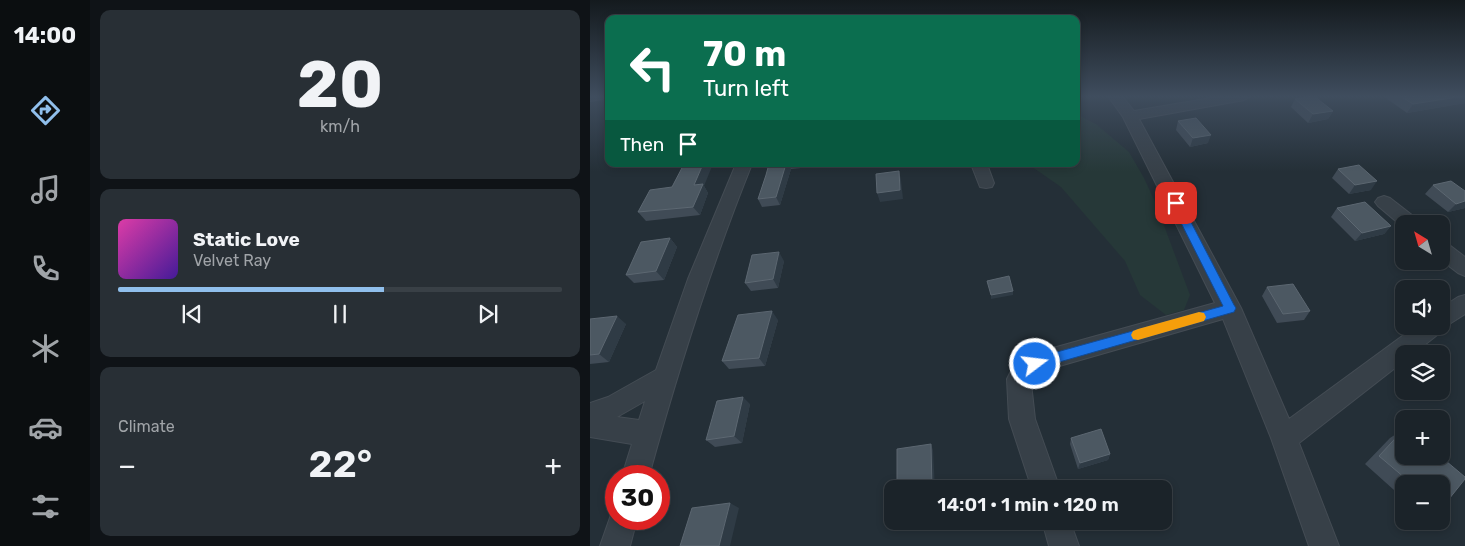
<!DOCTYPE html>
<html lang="en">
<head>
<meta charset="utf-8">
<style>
	:root { --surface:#1b2329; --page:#282f35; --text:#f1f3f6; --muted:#a0a4a8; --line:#394046; --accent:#90bfec }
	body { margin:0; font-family:Rubik,sans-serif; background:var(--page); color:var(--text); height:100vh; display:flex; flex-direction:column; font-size:19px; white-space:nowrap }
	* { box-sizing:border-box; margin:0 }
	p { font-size:16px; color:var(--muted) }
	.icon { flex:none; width:28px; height:28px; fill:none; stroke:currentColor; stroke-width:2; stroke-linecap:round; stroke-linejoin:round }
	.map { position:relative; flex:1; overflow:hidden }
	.sheet { display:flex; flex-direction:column; gap:10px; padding:10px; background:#0f1317; width:500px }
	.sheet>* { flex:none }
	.hud { position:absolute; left:15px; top:15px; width:475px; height:152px; border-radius:10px; box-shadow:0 2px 8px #0003,0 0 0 1px var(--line); background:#0b6e4f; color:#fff; overflow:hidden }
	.needle { width:32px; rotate:323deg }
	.controls { position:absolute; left:805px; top:215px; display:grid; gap:10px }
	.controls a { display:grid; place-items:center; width:55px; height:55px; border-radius:10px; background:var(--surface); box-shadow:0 2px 8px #0003,0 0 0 1px var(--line); font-size:25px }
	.speed { position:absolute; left:15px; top:465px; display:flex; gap:10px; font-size:25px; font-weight:700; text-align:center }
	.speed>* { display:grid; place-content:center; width:65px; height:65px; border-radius:50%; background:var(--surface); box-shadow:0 2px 8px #0003,0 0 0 1px var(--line); line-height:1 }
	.speed .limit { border:8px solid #d22; background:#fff; color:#111 }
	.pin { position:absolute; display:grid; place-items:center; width:42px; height:42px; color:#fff; margin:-21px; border-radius:10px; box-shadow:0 2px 8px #0006 }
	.me { position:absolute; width:55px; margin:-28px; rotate:75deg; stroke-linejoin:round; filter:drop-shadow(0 0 4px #0008) }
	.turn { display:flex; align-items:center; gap:18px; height:105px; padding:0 15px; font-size:22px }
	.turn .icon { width:65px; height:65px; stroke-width:2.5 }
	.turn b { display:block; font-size:35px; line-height:42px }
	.then { display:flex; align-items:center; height:48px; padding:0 15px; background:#0003; gap:10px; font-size:19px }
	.big { font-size:38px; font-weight:600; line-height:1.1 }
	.sheet .card { flex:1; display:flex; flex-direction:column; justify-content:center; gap:8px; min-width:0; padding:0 18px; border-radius:10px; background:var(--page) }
	.sheet .dial { align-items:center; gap:0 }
	.dial b { font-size:65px; line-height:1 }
	.song { display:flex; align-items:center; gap:15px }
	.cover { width:60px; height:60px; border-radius:8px; background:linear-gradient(135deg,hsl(320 70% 55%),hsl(260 70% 35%)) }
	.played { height:5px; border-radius:2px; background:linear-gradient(90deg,var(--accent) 60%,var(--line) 60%) }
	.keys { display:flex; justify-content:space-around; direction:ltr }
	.heat { display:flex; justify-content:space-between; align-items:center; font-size:28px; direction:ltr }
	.trip { position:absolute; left:294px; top:480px; width:288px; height:50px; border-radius:10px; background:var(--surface); box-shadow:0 2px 8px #0003,0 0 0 1px var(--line); font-weight:600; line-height:50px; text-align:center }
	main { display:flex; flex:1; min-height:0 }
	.menu { display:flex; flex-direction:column; width:90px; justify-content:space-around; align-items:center; background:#0b0e10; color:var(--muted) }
	.menu .icon { width:35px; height:35px }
	.menu .on { color:var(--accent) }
	.menu b { font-size:22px; color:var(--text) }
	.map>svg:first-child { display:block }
	.green { fill:#263838 }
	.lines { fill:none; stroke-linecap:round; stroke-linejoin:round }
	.minor-casing { stroke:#444c54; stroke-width:2 }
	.minor { fill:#374048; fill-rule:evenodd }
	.wall { fill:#404b56 }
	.shaded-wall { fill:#2f3b45 }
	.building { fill:#4c5862; stroke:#5c6771 }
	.route { fill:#1a73e8; stroke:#114b97 }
	.slow { fill:#f59e0b }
</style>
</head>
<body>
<main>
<nav class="menu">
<b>14:00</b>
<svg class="icon on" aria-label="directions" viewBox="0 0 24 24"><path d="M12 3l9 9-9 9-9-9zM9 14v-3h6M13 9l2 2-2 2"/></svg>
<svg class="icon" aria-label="music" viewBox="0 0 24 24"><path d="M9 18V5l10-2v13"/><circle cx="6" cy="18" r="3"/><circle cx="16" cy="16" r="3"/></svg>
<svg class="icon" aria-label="phone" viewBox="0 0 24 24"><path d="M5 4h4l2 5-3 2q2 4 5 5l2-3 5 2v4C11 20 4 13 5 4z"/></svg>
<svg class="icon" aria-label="climate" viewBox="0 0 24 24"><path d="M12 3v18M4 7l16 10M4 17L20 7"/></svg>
<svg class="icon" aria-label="car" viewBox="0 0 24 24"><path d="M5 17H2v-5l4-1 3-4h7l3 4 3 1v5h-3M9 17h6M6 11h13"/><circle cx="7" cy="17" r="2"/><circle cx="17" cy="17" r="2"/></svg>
<svg class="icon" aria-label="filters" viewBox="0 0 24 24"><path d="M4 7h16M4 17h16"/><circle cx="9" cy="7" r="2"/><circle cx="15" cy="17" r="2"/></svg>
</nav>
<section class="sheet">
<div class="card dial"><b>20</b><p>km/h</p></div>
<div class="card">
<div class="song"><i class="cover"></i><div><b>Static Love</b><p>Velvet Ray</p></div></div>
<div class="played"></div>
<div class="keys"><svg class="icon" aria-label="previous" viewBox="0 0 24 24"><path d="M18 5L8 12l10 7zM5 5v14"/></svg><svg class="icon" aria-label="pause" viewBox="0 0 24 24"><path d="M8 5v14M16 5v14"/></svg><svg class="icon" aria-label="next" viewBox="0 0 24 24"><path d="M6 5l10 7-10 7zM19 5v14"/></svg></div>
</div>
<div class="card"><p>Climate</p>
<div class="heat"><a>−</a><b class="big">22°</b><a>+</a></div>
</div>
</section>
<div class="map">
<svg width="875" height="546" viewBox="0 0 875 546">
	<rect width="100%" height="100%" fill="#242f37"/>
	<!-- green -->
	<path class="green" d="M486,114L506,124L539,152L554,178L566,204L600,295L594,310L576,315L550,295L535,261L471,187L438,164H486Z"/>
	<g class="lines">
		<!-- minor casing -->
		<g class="minor-casing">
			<path id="minor" d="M0,96H14L12,99L0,101Z
				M518,96H532L544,111L633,96H661L654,100L549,119L651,308L699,419L826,326H851V308L868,297L875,295V314L853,328L851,332L823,354H814V361L709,443L749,546H719L681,438L633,319L452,371L441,383L445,419L470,489H442L419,419L417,379L421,371L437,356L445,353L625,303L533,117Z
				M146,164H162C121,266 88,370 59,476H32L42,444L0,437V403L18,397L66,370L98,279ZM55,401L49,420L27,417Z
				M381,164H397L404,183L402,187L396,188L390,187Z
				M794,196L800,198L827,219L830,224H814V228L788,206L785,202L788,198Z
				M851,242L858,244L875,257V276L868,273L851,260Z
				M26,508V519H47L40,546H10L23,509Z
				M452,521H480L489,546H459Z"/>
		</g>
		<!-- minor -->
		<use href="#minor" class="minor"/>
	</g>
	<!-- wall -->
	<path class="wall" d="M793,96H875V103L817,113Z
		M705,99L743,111L738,119L718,123L701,107Z
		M588,121L618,143L600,147L586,130Z
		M179,164H211V168L201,169L190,205L172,207L168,199L176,175Z
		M748,169L781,190L759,194L742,178Z
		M843,185L875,208L858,212L835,194Z
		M114,186L118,193L110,215L56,221L48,212Z
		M747,208L801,226L794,234L765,241L741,217Z
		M80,238L87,247L74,280L44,283L36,275Z
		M194,261L188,288L161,291L155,283Z
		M677,287L720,311L714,320L687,323L672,296Z
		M0,319L36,324L19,362L0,364Z
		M188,320L175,366L139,369L132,361Z
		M160,404L152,443L125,447L116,440Z
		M814,429L851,484H814V499L775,464L800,438Z
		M481,438L520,454L518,460L488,469L480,444Z"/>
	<!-- shaded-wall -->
	<path class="shaded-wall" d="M875,96V103L817,113L823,104Z
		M743,111L738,119L718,123L723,114Z
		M621,135L618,143L600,147L603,138Z
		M113,164H123L114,186L118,193L110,215L103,207L104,185Z
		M196,164H199L201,169L190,205L186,197Z
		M309,171L311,180L313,199L290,202L287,193Z
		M787,181L781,190L759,194L765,185Z
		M875,201V208L858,212L866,204Z
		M801,226L794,234L765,241L772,233Z
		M80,238L87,247L74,280L66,271Z
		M189,252L194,261L188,288L183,279Z
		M423,291V295L401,299V295Z
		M182,311L188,320L175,366L169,358Z
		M27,316L36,324L19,362L9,354Z
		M153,397L160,404L152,443L144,436Z
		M341,444L343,450L345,489H342Z
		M520,454L518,460L488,469L490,463Z
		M140,503L149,508L140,546H129Z"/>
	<!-- building -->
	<path class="building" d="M724,96L743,111L723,114L705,99Z
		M810,96H874L823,104Z
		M606,118L621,135L603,138L588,121Z
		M94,164H113L104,185L113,184L103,207L48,212L60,190L82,187Z
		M179,164H196L186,197L168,199L176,175Z
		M769,165L787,181L765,185L748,169Z
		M309,171L310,190L287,193L286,174Z
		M861,181L875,191V201L866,204L843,185Z
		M775,202L801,226L772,233L747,208Z
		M80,238L66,271L36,275L51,242Z
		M189,252L183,279L155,283L162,255Z
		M419,276L423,291L401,295L397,281Z
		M703,284L720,311L693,314L677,287Z
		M182,311L169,358L132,361L148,315Z
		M27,316L9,354L0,355V319Z
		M153,397L144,436L116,440L127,401Z
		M511,429L520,454L490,463L481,438Z
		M814,429V456H850L875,477V479L851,509V484H822L789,456Z
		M341,444L342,489H307V449Z
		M140,503L129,546H90L102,508Z"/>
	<!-- sky -->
	<linearGradient id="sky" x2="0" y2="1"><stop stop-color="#141a1e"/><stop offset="0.56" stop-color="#3f4d5e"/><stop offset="1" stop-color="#3f4d5e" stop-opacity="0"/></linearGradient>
	<rect width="875" height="172" fill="url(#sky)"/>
	<!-- route -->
	<path class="route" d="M586,200L591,203L644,305L646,308L644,312L445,369L441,368L439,364L441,359L445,358L633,306L581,203Z"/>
	<!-- slow -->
	<path class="slow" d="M609,312L614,313L616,317L614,321L548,340L543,339L541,335L543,331L548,329Z"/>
</svg>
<div class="controls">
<a><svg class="needle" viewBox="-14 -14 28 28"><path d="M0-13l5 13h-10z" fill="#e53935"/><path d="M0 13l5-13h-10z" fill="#a0a4a8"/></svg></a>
<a><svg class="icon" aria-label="sound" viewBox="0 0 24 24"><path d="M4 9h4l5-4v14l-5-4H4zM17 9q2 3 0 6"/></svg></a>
<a><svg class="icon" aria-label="layers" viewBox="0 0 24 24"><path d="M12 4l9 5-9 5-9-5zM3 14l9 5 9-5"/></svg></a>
<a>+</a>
<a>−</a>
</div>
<div class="speed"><div class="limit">30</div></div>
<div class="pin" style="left:586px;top:203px;background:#d93025"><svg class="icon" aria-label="arrive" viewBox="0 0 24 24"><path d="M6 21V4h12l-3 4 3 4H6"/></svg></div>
<svg class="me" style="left:445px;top:364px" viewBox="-20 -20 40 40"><circle r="17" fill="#1a73e8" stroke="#fff" stroke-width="3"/><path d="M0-11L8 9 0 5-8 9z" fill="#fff"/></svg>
<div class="trip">14:01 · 1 min · 120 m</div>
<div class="hud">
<div class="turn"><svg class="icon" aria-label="left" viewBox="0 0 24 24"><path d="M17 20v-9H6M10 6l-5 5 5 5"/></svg><div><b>70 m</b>Turn left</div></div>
<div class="then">Then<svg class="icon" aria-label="arrive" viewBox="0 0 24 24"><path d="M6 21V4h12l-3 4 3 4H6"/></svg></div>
</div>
</div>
</main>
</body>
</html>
